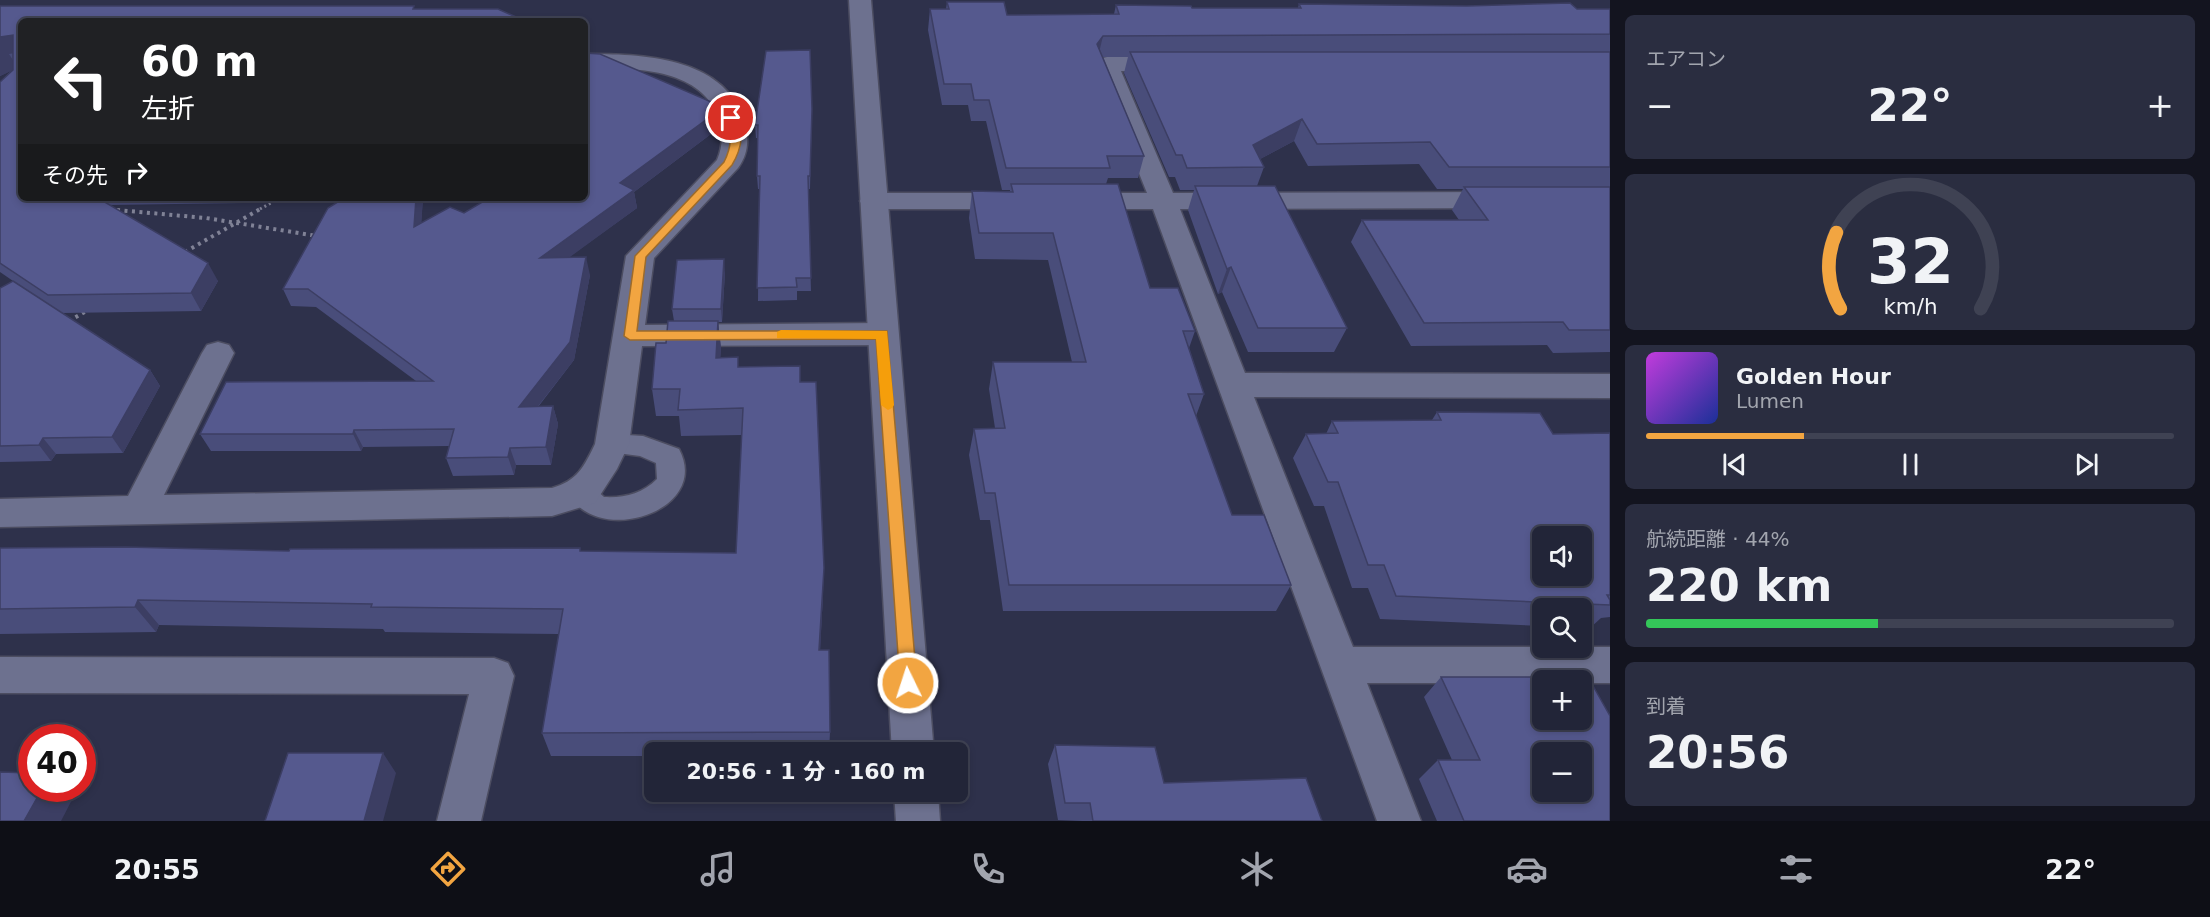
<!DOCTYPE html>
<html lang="ja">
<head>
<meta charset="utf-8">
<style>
	:root { --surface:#222538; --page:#2a2d40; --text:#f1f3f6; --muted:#a2a5ae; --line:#3f4253; --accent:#f2a541 }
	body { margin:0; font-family:"DejaVu Sans","Noto Sans JP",sans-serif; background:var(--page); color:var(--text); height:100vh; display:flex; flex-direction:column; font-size:22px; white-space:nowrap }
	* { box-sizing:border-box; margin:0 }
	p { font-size:20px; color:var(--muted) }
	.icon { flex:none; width:33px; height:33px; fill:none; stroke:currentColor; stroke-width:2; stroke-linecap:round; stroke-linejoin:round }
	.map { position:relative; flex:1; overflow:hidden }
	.side { display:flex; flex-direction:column; gap:15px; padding:15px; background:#13141f; width:600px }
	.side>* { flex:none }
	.hud { position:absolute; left:18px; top:18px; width:570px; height:183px; border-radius:9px; box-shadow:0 3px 9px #0003,0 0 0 2px var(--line); background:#202124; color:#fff; overflow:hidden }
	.fabs { position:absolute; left:1532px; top:526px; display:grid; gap:12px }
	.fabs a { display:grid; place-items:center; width:60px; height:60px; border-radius:9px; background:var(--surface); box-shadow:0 3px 9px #0003,0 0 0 2px var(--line); font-size:30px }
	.speed { position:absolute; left:18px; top:724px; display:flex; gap:12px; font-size:30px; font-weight:700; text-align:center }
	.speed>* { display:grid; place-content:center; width:78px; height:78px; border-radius:50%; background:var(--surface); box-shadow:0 3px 9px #0003,0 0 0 2px var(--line); line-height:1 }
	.speed .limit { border:9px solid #d22; background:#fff; color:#111 }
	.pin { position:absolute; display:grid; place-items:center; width:51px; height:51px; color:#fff; margin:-26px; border:3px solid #fff; border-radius:50%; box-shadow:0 2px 6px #0007 }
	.me { position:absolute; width:66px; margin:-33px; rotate:356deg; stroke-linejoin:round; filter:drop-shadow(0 0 4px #0008) }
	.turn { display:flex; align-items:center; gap:21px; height:126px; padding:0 24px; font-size:27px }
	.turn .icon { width:78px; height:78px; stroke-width:2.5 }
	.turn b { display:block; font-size:42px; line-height:51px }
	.then { display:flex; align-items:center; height:57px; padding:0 24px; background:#0003; gap:12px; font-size:22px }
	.big { font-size:45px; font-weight:800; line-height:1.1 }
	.side .widget { flex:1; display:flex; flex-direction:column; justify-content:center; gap:9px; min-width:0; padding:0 21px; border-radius:9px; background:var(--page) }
	.side .dial { align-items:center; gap:0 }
	.dial svg { height:156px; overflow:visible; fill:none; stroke:var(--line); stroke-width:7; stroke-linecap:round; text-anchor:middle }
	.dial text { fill:var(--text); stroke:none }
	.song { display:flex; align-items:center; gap:18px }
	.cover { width:72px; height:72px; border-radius:9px; background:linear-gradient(135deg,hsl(290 70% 55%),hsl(230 70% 35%)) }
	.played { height:6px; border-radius:3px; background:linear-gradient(90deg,var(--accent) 30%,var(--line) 30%) }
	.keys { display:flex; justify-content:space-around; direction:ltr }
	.heat { display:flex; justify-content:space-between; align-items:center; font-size:33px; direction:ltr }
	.charge { height:9px; border-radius:4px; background:linear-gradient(90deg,#34c759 44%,var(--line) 0) }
	.trip { position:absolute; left:644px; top:742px; width:324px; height:60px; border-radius:9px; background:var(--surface); box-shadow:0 3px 9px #0003,0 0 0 2px var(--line); font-weight:800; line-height:60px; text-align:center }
	.dock { display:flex; height:96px; justify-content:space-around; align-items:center; background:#0e0f16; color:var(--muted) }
	.dock .icon { width:42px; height:42px }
	.dock .on { color:var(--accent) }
	.dock b { font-size:27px; color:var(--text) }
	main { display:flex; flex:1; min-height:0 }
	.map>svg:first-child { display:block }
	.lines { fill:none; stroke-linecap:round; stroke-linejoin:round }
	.service-casing { stroke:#4c4d61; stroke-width:3 }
	.minor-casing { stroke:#4c4d61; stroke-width:3 }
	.tertiary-casing { stroke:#4c4d61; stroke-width:3 }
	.path-far1 { stroke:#808296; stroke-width:3; stroke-dasharray:2 3; stroke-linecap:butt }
	.path { stroke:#808296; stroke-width:4; stroke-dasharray:3 4.5; stroke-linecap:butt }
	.service { fill:#6d718f; fill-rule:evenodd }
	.minor { fill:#6d718f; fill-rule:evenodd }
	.tertiary { fill:#6d718f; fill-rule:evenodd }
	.wall { fill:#494d7a }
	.shaded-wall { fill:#3c3e63 }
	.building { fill:#55598e; stroke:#3c3e63; stroke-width:1.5; fill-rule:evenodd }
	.route { fill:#f2a541; stroke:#9d6b2a; stroke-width:1.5 }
	.slow { fill:#f59e0b }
</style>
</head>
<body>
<main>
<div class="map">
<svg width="1610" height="821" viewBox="0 0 1610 821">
	<rect width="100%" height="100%" fill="#2e314b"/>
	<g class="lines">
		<!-- service casing -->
		<g class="service-casing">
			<path id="service" d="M612,434L643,436L679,449C712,511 597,548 568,493L572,485C588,480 592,487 604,497C624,498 642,494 657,479L656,463L640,456L602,451L598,444L602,437Z"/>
		</g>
		<!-- minor casing -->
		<g class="minor-casing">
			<path id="minor" d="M585,54C641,54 723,56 744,120C749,138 749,153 738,168L654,258L645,325L882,323L893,327L897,334L893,341L882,345L642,346L629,444L617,469L595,503L552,516L0,527V499L128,496L202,353L207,345L218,342L229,345L234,353L164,495L552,488C577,481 584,467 595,444L626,256L717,160C723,146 723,133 719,119C701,66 630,68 585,68Z
				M1107,57H1173L1181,59L1185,64L1181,69L1173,71H1121L1173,193L1503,192L1513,194L1516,200L1513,206L1503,208L1180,209L1245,373L1610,374V398L1254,397L1353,647H1610V683H1367L1421,821H1377L1153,209H1078L1068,207L1065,201L1068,195L1078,193H1147L1095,64L1099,59Z
				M873,193H1017L1027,195L1030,201L1027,207L1017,209H873L863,207L860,201L863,195Z
				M0,657L494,658L508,663L514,676L481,821H437L469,694L0,693Z"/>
		</g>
		<!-- tertiary casing -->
		<g class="tertiary-casing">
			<path id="tertiary" d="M849,0H871L934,753H892Z
				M894,792H938L940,821H896Z"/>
		</g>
		<!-- path-far1 -->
		<path class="path-far1" d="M260,209L280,198"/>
		<!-- path -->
		<path class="path" d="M117,210L206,218L317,236
			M185,252L262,208
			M69,321L88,310"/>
		<!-- service -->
		<use href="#service" class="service"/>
		<!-- minor -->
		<use href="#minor" class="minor"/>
		<!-- tertiary -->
		<use href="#tertiary" class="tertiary"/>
	</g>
	<!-- wall -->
	<path class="wall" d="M947,2L1007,15L1114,14L1116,5L1192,8H1298L1299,4L1577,9H1610V352L1553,353L1547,345L1411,346L1351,242L1362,220H1459L1452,210L1463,189H1437L1419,164L1308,166L1294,141L1260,159L1264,167L1257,186L1347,328L1334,352H1248L1222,292L1218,294L1188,210L1194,190H1180L1175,177H1169L1124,73L1128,57H1103L1144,156L1138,178H1108L1106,184L1150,288L1195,331L1189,348L1204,394L1196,416L1232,515L1291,585L1276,611H1003L990,520H980L969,455L974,429L995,428L989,389L993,362H1072L1048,260L975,259L969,218L972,191H1010V190H1002L986,121H971L968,105H942L928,30L930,9H946Z
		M0,6H414V9L21,198H247L244,203L109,205L218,281L201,311L62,313L150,370L160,386L123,453L56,454L51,461L0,462V288L16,283L0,272V82L12,70L0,76Z
		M812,109L810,189H808L811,291H797V300L758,301L759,189H758L757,176L758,138H756L755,125Z
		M719,128L634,192L637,208L569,257L590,275L574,360L538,407L553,406L558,424L551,465H516L514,475L453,476L446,458L449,446L363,447L361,451H211L200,434L416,381L316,307L291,306L283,289L341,200L342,198H423L421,223L464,213Z
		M725,272L722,322H718L721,348L720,358L739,367L800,382L823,594L820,650L830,732L829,753H654V756H551L542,733L559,634L385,632L383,629L159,625L156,632L0,634V548L289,551H581L736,553L742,435L681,436L679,416H656L652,389L666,343L674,321L672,309Z
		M1437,412L1553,434L1610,433V617L1601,618L1590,628L1581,627V609H1542V626L1380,619L1368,588H1352L1324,506H1314L1293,458L1306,434H1326L1332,421L1432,420Z
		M1441,677L1610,821H1437L1419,779L1438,760H1452L1424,697Z
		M1055,745L1164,783L1322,821H1082L1058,820L1048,764Z"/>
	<!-- shaded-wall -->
	<path class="shaded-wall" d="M13,35L21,52L9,54L18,68L0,76V37Z
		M1103,36L1098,57L1097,44Z
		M718,111L719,128L634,192L637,208L544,276L540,258L620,183Z
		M1302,119L1294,141L1245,167L1253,145Z
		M242,198H247L244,203Z
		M416,198H423L420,245L414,227Z
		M586,257L590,275L574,360L524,424L519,407Z
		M724,259L725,272L722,322L721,309Z
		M208,263L218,281L201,311L191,293Z
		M1231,267L1222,292L1218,294L1227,269Z
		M718,321L721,348L719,385L716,358Z
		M150,370L160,386L123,453L112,437Z
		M553,406L558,424L551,465L546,447Z
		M354,430L363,447L361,451L353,434Z
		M43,438L56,454L51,461L39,445Z
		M510,448L516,465L514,475L508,457Z
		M824,568L823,594L819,674V650Z
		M138,600L159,625L156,632L135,607Z
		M383,753L396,773L383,821H364Z
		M42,789H68L75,794L61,821H24Z"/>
	<!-- building -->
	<path class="building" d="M947,2H1004L1007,15L1119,14L1116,5L1191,6L1192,8H1301L1299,4L1467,6L1570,3L1577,9H1610V34L1103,36L1097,44L1144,156H1107L1110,168H1006L989,100H974L971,84H944L930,9H949Z
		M0,6H414L413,9H498L525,21H21V198H98L208,263L191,293L48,295L0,263V82L13,70V35L0,37Z
		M810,50L812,109L810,176H808L811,278H796L797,287L757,288L760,176H757L758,125H755L766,51Z
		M1130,52H1610V167H1449L1430,142L1317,144L1302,119L1253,145L1264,167L1187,168L1182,155H1176Z
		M585,53L600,54L716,104L718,111L620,183L634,190L540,258L586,257L570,342L519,407L553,406L546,447L510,448L508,457L446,458L454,429L354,430L353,434H200L226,382L433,381L308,289H283L328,208L341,200L342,198H416L414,227L450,207L464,213L489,198H585Z
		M1011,184H1118L1150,288H1178L1195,331H1183L1204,394H1188L1232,515H1264L1291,585H1009L995,493H985L974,429L1005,428L993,362H1086L1053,233H979L972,191L1013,192Z
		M1195,186H1275L1347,328H1258L1231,267L1227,269Z
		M1464,187H1610V330H1569L1563,322L1424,323L1362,220H1488Z
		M724,259L721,309H672L677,260Z
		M13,281L150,370L112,437L43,438L39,445L0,446V288Z
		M668,321H718L716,358L738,357V367L800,366V382H816L824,568L819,650H829L830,732L542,733L563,609L371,607L372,604L138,600L135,607L0,609V548L126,547L289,551L290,549L580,548V551L736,553L743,408L678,410L680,389H652L656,343H666Z
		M1437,412L1540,413L1553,434L1610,433V595H1607L1610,600V605L1396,596L1384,565H1368L1338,482H1328L1306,434L1338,433L1332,421L1441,420ZM1542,537H1581V576H1542Z
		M1441,677H1588L1610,716V821H1464L1438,760H1480ZM1542,681H1581V720H1542ZM1542,753H1581V792H1542Z
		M1055,745L1155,747L1164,783L1306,778L1322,821H1093L1090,803H1065Z
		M288,753H383L364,821H265Z
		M0,772L32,773V789H42L24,821H0Z"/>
	<!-- route -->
	<path class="route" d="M731,115C749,124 740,152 732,165L646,257L637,331H887L917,683L914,689L908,691L902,689L900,683L876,339L630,340L624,336L635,256L724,162C732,146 732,135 726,118Z"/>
	<!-- slow -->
	<path class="slow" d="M781,330L887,331L894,405L892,408L888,410L881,405L876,339L777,338V332Z"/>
</svg>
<div class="fabs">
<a><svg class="icon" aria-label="sound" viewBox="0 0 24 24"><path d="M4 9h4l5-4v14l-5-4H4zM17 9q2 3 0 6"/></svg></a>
<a><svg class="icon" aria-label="search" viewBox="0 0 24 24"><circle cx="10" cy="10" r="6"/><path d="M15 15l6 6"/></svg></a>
<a>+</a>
<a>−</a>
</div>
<div class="speed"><div class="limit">40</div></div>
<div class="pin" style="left:731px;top:118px;background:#d93025"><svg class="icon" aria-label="arrive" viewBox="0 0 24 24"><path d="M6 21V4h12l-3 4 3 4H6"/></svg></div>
<svg class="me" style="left:908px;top:683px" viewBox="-20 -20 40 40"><circle r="17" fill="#f2a541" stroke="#fff" stroke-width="3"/><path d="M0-11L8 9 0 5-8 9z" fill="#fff"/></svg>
<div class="trip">20:56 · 1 分 · 160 m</div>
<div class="hud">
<div class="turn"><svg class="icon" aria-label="left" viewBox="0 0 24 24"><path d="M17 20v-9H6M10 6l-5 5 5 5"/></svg><div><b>60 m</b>左折</div></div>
<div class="then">その先<svg class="icon" aria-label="right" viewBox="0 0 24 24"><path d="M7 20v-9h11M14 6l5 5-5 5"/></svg></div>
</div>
</div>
<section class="side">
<div class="widget"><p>エアコン</p>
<div class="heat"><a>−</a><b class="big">22°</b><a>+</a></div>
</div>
<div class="widget dial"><svg viewBox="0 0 100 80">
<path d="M14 69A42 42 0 1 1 86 69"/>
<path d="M14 69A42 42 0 0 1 12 30" stroke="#f2a541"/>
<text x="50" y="56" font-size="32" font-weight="700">32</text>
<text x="50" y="72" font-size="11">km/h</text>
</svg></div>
<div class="widget">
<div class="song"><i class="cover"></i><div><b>Golden Hour</b><p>Lumen</p></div></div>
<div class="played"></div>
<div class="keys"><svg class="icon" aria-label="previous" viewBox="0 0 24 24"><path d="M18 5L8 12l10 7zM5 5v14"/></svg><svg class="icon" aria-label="pause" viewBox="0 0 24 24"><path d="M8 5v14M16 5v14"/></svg><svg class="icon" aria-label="next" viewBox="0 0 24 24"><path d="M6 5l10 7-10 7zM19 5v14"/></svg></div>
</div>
<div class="widget"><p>航続距離 · 44%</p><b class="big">220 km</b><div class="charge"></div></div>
<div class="widget"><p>到着</p><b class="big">20:56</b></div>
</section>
</main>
<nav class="dock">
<b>20:55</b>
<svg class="icon on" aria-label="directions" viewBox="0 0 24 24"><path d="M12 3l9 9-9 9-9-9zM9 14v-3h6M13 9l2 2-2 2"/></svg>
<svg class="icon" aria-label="music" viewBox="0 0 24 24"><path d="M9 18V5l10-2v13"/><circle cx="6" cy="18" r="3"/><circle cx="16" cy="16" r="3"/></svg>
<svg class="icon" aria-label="phone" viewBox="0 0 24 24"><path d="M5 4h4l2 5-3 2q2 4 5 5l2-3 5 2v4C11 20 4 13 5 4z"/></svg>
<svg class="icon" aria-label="climate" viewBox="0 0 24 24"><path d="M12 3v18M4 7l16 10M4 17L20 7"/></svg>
<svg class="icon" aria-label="car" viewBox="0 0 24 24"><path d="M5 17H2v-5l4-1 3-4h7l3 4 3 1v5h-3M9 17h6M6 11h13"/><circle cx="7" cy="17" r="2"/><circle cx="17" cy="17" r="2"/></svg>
<svg class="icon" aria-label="filters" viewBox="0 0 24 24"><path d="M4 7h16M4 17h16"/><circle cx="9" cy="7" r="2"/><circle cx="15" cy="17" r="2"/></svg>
<b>22°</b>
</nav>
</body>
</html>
